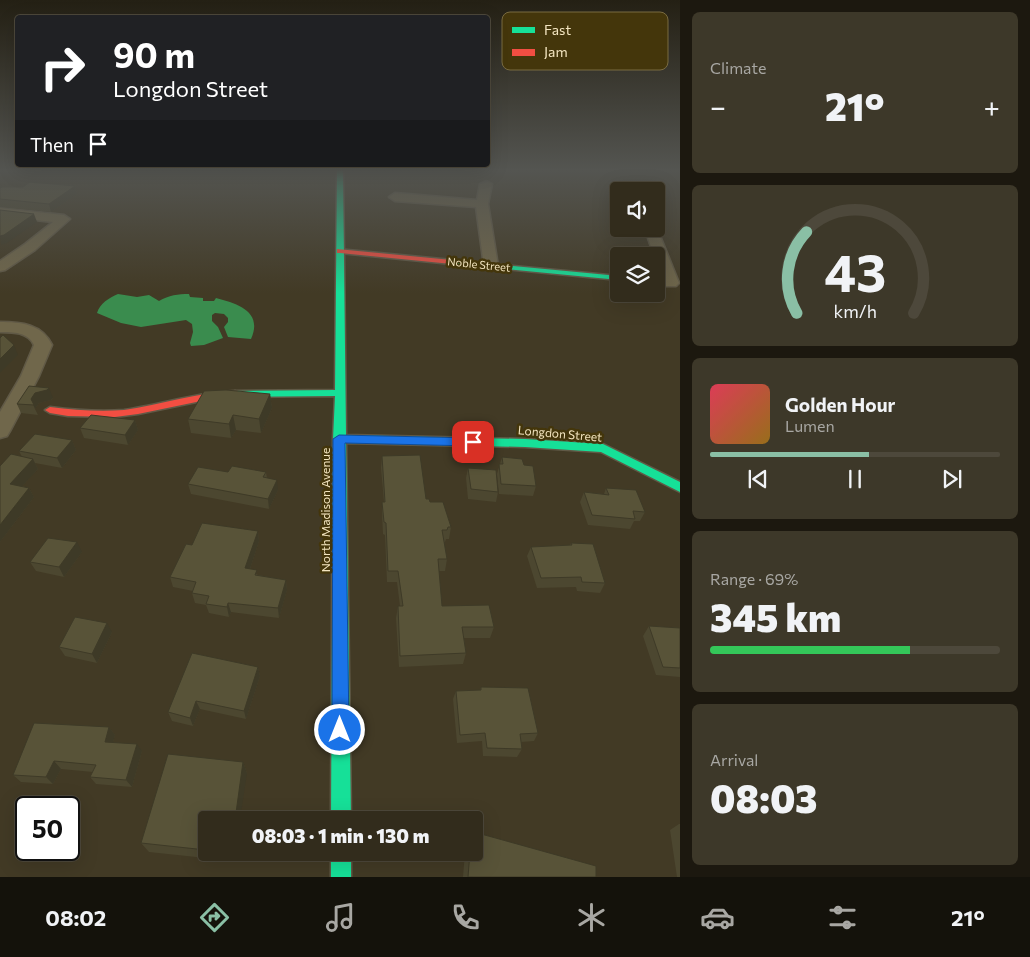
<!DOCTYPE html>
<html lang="en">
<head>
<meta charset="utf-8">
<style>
	:root { --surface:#322c1c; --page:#3d3829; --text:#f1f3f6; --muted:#a8a7a3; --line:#4d483b; --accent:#8abfa5 }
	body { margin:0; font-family:Commissioner,sans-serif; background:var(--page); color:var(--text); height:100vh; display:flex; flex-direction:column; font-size:19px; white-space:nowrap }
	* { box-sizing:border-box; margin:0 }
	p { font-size:16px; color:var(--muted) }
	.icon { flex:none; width:28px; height:28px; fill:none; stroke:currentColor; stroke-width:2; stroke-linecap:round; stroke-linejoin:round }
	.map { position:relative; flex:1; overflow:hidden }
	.drawer { display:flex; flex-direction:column; gap:12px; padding:12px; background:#1c180f; width:350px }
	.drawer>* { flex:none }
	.guide { position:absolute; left:15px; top:15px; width:475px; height:152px; border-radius:5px; box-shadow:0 5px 20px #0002,0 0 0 1px var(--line); background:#202124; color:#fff; overflow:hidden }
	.fabs { position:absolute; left:610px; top:182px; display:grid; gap:10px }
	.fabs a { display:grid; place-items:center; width:55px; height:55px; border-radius:5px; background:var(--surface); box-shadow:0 5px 20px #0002,0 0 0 1px var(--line); font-size:25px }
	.speed { position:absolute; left:15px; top:796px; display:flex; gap:10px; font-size:25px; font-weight:700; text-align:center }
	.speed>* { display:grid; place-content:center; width:65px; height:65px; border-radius:50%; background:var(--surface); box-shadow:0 5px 20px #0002,0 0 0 1px var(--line); line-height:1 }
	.speed .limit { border:2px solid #111; border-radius:8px; background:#fff; color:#111 }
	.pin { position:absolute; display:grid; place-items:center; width:42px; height:42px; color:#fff; margin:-21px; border-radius:10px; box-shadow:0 2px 8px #0006 }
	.me { position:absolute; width:55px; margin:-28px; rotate:0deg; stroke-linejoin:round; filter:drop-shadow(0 0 4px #0008) }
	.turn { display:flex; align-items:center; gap:18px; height:105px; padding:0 15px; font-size:22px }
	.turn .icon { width:65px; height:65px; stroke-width:2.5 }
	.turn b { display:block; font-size:35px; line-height:42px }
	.then { display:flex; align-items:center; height:48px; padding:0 15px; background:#0003; gap:10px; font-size:19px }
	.big { font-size:38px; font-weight:800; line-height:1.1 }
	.drawer .card { flex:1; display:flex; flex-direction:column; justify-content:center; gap:8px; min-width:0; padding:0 18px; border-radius:8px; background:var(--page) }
	.drawer .dial { align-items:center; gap:0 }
	.dial svg { height:130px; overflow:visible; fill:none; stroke:var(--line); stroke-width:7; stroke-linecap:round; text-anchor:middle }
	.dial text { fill:var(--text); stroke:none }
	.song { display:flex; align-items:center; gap:15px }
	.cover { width:60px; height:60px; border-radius:8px; background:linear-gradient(135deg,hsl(350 70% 55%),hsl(40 70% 35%)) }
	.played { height:5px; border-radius:2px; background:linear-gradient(90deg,var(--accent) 55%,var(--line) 55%) }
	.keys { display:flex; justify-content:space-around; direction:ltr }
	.heat { display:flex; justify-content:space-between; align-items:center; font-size:28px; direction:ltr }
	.charge { height:8px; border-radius:4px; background:linear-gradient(90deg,#34c759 69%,var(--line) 0) }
	.trip { position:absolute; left:198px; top:811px; width:285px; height:50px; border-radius:5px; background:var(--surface); box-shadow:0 5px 20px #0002,0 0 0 1px var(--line); font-weight:800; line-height:50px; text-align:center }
	.tab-bar { display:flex; height:80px; justify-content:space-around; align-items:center; background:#14120b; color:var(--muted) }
	.tab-bar .icon { width:35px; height:35px }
	.tab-bar .on { color:var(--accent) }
	.tab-bar b { font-size:22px; color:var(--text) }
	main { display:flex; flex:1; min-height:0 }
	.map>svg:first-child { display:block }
	.water { fill:#3a8c4e }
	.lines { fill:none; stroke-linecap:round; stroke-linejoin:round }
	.street-casing { stroke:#605946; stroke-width:3 }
	.fast-casing { stroke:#605946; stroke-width:3 }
	.jam-casing { stroke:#605946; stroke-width:3 }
	.street { fill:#70674b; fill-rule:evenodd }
	.fast { fill:#16e098; fill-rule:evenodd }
	.jam { fill:#f24e42; fill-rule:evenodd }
	.wall { fill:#4c4730 }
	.shaded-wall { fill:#3e3a27 }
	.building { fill:#585338; stroke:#3e3a27 }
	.route { fill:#1a73e8; stroke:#114b97 }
	.labels { text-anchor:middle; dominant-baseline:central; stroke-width:5; stroke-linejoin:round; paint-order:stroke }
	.far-street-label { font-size:11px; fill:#f3e5c0; stroke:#44360b }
	.street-label { font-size:12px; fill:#f3e5c0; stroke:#44360b }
	.key { fill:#44360b; stroke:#796b41; stroke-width:1 }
	.key-label { font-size:14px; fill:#f3e5c0 }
</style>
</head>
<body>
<main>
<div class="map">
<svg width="680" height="877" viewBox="0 0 680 877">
	<rect width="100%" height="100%" fill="#423a25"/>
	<!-- water -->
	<path class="water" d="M118,294L137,297L149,295L159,301C169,295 178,294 189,294L190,297L203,298V301H214L216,298C239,304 263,312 251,339L228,337L224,327L228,322V318L224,314L215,313L212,315V321L218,327L223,338L204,345L191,346L190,343L193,332L192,324L186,320L141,327L121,323L97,313C100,303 109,298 118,294Z"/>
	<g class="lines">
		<!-- street casing -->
		<g class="street-casing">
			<path id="street" d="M486,181L492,184L488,204L498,266L496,269H486L484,266L476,207L395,201L389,197L395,193L477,200L480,184Z
				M0,208L64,215L70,219L35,250L5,270L0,271V261L25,244L53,222L0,216Z
				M656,226L679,283L676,286H666L663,283L656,256H654L645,229H656Z
				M0,322C21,322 42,324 52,345L39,376L10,431L7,436L0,438V412L21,376L34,345C28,332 13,332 0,332Z"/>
		</g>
		<!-- fast casing -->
		<g class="fast-casing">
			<path id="fast" d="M337,170H343L346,435L525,439L603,444L680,482V492L601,452L525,447L346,443L351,820H331L333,439L335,396L235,397L230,394L235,391L335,390Z
				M449,260L619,276V280L452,264L448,262Z
				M331,852H351V877H331Z"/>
		</g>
		<!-- jam casing -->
		<g class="jam-casing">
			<path id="jam" d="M337,249L452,260L456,262L452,264L340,253H337Z
				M235,391L240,394L239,396L206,400L138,414L115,417L68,416L50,413L45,410L50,407C74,410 99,412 124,410C161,405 197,392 235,391Z"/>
		</g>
		<!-- street -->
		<use href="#street" class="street"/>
		<!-- fast -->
		<use href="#fast" class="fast"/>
		<!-- jam -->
		<use href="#jam" class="jam"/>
	</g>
	<!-- wall -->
	<path class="wall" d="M75,186L77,194L51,212L0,207V188Z
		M270,394L272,408L261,433L236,430L231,438L191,433L188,419Z
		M53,398L51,400L39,403L35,409L38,415L21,413L17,404Z
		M135,420L138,430L128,445L84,438L80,428Z
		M72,440L76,450L62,468L35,463L38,469L22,486L29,488L34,497L0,542V466L22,457L19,451Z
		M382,456L430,502L451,527L449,539H446L445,542H444L447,559L445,571H439L442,606L494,627L490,638H464L466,653L463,664L399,667L396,618L398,606H400L397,582H387L385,535L383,534L382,514V502H384L381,468Z
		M502,457L524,465L536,486L533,496L499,494L497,474Z
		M468,468L498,492L496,502L468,499L466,478Z
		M228,472H266L267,478L278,490L269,509L191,494L188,484Z
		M606,488L645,512L640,521H634L630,529L588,525L580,502L584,492L604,494Z
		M258,531L259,541L250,569L258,575L286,580L287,590L279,618L231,612L229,617L209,613L206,605L195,603L192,593L193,591L173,587L170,577L192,545Z
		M571,543L605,583L600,593L577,591L576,587L537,588L527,556L531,547L570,545Z
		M82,552L64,577L36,571L30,562Z
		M649,626L680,628V677L656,675L643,636Z
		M112,632L97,663L65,656L59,647Z
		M258,667L260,676L246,719L200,709L193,726L172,721L168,712Z
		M481,687L538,733L534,741L521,742L522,749L517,757L483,756L482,741L457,743L453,699L456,691L480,690Z
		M109,727L115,735L113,742L142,751L132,787L96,784L90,777L93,772L61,769L53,784L21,782L13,775Z
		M243,762L247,773L206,820V852H235L234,861L149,852L141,843Z
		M679,824H680V877H677L670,830Z
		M465,852H474L596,877H463Z"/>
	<!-- shaded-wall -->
	<path class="shaded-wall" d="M75,186L77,194L51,212L49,204Z
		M34,214L37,222L7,243L1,245L0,236Z
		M14,345L18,355L0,373V359Z
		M49,388L53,398L51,400L39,403L35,409L31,399L35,393Z
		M270,394L272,408L261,433L259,419Z
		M233,415L236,430L231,438L229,424Z
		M135,420L138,430L128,445L125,435Z
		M72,440L76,450L62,468L57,458Z
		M33,459L38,469L15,494L10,484Z
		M277,480L278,490L269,509L268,499Z
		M29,488L34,497L0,542V525Z
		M258,531L259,541L247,578L245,568Z
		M77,542L82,552L64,577L59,567Z
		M286,580L287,590L279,618L278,608Z
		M228,603L231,612L229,617L227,607Z
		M107,623L112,632L97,663L92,654Z
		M258,667L260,676L246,719L244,711Z
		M196,701L200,709L193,726L190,718Z
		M109,727L115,735L111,750L105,742Z
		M137,744L142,751L132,787L126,780Z
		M54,761L61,769L53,784L46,777Z
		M243,762L247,773L240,820H235Z
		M230,852H235L234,861Z"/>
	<!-- building -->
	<path class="building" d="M30,182L75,186L49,204L0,199V188L2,187H23Z
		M0,210L34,214L4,235L0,236Z
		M3,335L14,345L0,359V338Z
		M29,386L49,388L47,390L35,393L31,399L34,405L17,404Z
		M226,390L270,394L259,419L233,415L229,424L188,419L204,391Z
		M91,415L135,420L125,435L80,428Z
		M35,434L72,440L57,458L19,451Z
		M11,454L33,459L10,484L29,488L0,525V466Z
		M420,455L426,499H429L430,502H443L451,527H448L447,530H442L447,559H438L442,606L489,605L494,627H462L466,653L400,656L398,606H403L398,571H388L386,523L384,522L382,502H385L382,456Z
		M502,457L522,459L524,465L533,466L536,486L501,484L499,464H503Z
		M232,466L266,472L263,477L277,480L268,499L188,484L198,467L228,472Z
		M468,468L496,470L498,492L471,489Z
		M606,488L636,490L645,512L633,511L635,519L592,515L584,492L609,495Z
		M202,523L258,531L245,568L257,570L255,575L286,580L278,608L228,603L227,607L206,604L209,596L192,593L196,582L170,577L186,544L192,545Z
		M48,538L77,542L59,567L30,562Z
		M571,543L593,544L605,583L582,582L581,577L541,578L531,547L572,545Z
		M75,617L107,623L92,654L59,647Z
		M649,626L680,628V668L663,667Z
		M192,653L258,667L244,711L196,701L190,718L168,712Z
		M481,687L528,688L538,733L520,734L522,749L487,748L485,733L460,735L456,691L481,690Z
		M34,723L109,727L105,742L137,744L126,780L90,777L96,765L54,761L46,777L13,775Z
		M168,754L243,762L235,820H206V850L141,843Z
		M474,832L596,866V877H468L470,852H474Z"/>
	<!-- sky -->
	<linearGradient id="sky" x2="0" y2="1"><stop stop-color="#242014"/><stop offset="0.58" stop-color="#545551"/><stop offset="1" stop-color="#545551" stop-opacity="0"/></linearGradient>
	<rect width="680" height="293" fill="url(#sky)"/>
	<!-- route -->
	<path class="route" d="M339,435L473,438L479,442L473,446L345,443L349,730L347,736L340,738L334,736L332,730L333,439Z"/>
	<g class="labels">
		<!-- far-street labels -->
		<g class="far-street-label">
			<text transform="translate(479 264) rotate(6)">Noble Street</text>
		</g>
		<!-- street labels -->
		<g class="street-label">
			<text transform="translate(560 433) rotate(5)">Longdon Street</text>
			<text transform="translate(325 510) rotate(-90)">North Madison Avenue</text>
		</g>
	</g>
	<!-- legend -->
	<rect x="502" y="12" width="166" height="58" rx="8" class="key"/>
	<rect x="512" y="27" width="23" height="6" fill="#16e098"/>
	<rect x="512" y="49" width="23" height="7" fill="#f24e42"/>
	<g class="key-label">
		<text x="544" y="35">Fast</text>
		<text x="544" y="57">Jam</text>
	</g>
</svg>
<div class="fabs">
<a><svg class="icon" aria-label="sound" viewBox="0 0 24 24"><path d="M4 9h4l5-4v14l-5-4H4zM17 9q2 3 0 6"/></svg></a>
<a><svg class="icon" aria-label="layers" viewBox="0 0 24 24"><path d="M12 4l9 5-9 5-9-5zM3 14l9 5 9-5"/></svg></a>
</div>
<div class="speed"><div class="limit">50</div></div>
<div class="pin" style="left:473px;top:442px;background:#d93025"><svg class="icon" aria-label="arrive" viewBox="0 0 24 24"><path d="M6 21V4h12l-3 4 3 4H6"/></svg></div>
<svg class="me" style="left:340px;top:730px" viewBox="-20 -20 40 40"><circle r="17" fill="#1a73e8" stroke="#fff" stroke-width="3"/><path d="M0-11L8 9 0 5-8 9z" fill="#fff"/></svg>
<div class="trip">08:03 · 1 min · 130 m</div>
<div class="guide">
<div class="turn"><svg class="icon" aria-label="right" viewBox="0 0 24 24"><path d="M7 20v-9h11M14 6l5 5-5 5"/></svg><div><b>90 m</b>Longdon Street</div></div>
<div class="then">Then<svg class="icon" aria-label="arrive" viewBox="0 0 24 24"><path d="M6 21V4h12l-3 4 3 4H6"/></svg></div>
</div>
</div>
<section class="drawer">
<div class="card"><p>Climate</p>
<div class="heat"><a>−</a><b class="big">21°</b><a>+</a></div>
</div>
<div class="card dial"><svg viewBox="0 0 100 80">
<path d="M14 69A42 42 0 1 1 86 69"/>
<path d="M14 69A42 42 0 0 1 20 19" stroke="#8abfa5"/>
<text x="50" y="56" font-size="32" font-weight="700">43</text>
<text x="50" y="72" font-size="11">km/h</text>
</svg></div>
<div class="card">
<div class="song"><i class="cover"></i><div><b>Golden Hour</b><p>Lumen</p></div></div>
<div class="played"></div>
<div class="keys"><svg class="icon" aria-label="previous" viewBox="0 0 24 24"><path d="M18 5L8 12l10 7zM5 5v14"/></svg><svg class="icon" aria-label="pause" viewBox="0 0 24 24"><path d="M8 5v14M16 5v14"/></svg><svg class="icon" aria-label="next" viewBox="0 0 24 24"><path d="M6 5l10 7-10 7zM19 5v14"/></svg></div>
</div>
<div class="card"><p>Range · 69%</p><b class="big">345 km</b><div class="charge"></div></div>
<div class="card"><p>Arrival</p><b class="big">08:03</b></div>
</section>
</main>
<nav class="tab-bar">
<b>08:02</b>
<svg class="icon on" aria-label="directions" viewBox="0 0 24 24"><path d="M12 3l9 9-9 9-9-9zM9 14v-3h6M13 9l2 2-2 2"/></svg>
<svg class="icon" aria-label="music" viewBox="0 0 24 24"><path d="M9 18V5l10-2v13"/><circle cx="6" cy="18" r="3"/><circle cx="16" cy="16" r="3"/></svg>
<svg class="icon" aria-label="phone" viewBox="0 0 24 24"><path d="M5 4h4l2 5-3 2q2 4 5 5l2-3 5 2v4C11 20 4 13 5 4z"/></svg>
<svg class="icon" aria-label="climate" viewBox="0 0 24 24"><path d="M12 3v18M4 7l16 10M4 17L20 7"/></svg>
<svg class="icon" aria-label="car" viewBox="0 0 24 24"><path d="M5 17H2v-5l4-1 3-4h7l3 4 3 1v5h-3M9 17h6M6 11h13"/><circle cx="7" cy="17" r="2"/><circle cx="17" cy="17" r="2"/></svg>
<svg class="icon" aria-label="filters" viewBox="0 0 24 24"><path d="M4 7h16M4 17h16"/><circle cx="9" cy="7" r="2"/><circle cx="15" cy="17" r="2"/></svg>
<b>21°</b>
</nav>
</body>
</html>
